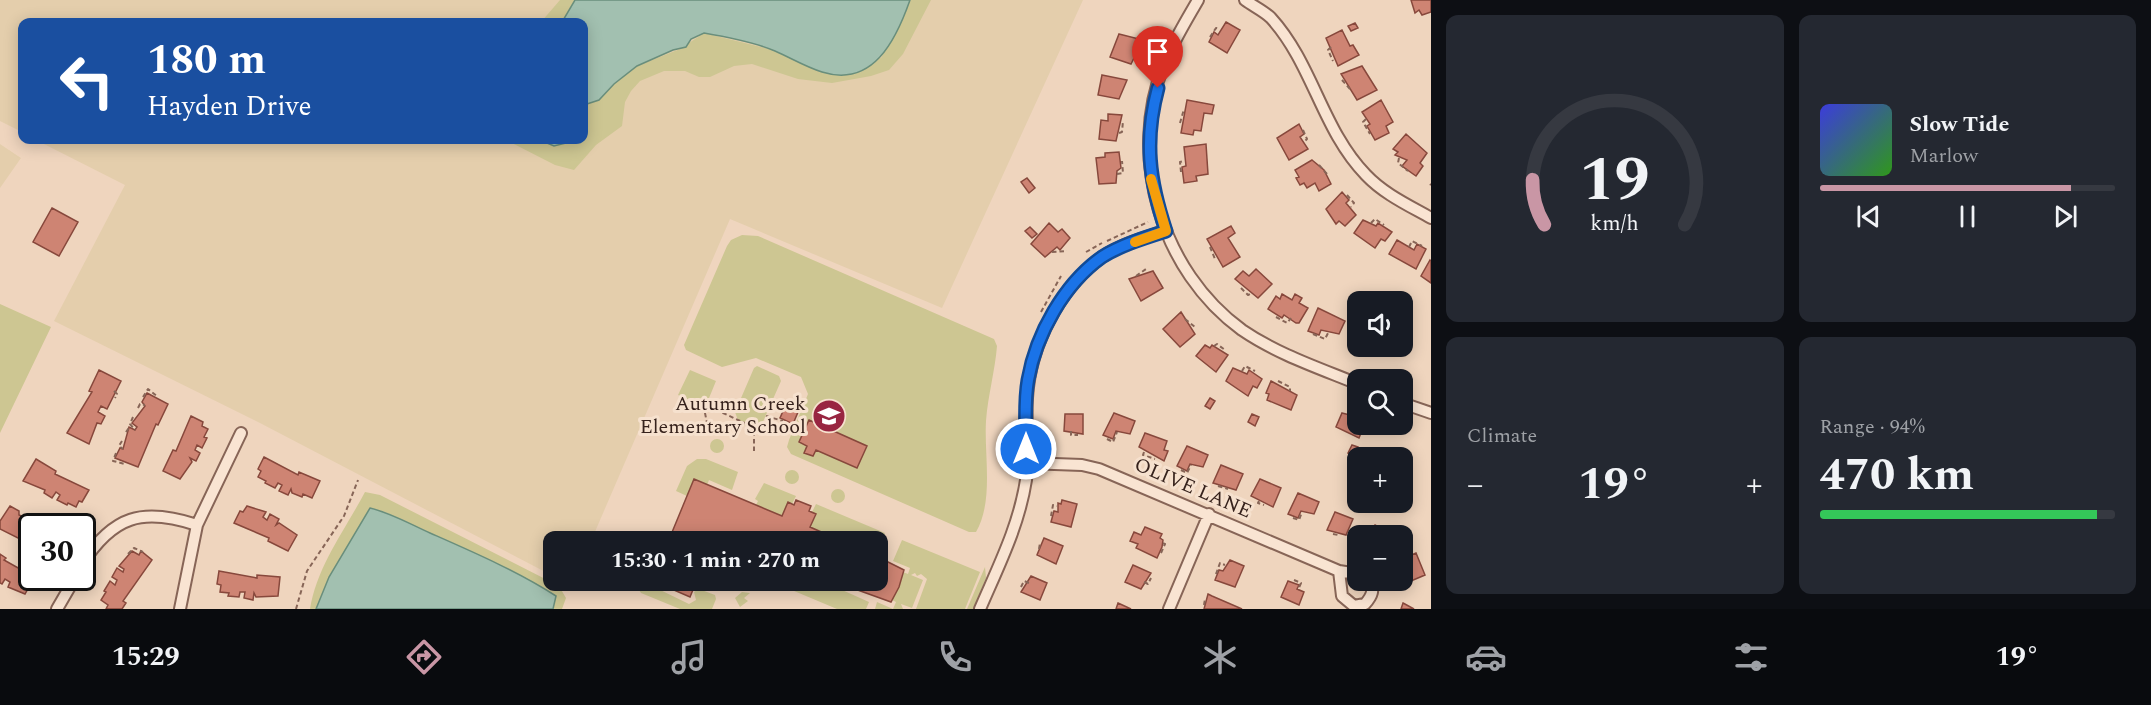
<!DOCTYPE html>
<html lang="en">
<head>
<meta charset="utf-8">
<style>
	:root { --surface:#171b24; --page:#242831; --text:#f1f3f6; --muted:#9ea1a6; --line:#363941; --accent:#c996a5 }
	body { margin:0; font-family:Spectral,serif; background:var(--page); color:var(--text); height:100vh; display:flex; flex-direction:column; font-size:22px; white-space:nowrap }
	* { box-sizing:border-box; margin:0 }
	p { font-size:20px; color:var(--muted) }
	.icon { flex:none; width:33px; height:33px; fill:none; stroke:currentColor; stroke-width:2; stroke-linecap:round; stroke-linejoin:round }
	.map { position:relative; flex:1; overflow:hidden }
	.sheet { display:flex; flex-direction:column; gap:15px; padding:15px; background:#0d0f14; width:720px }
	.sheet>* { flex:none }
	.guide { position:absolute; left:18px; top:18px; width:570px; height:126px; border-radius:12px; box-shadow:0 3px 15px #0003; background:#1a4fa0; color:#fff; overflow:hidden }
	.tools { position:absolute; left:1347px; top:291px; display:grid; gap:12px }
	.tools a { display:grid; place-items:center; width:66px; height:66px; border-radius:12px; background:var(--surface); box-shadow:0 3px 15px #0003; font-size:30px }
	.speed { position:absolute; left:18px; top:513px; display:flex; gap:12px; font-size:30px; font-weight:700; text-align:center }
	.speed>* { display:grid; place-content:center; width:78px; height:78px; border-radius:50%; background:var(--surface); box-shadow:0 3px 15px #0003; line-height:1 }
	.speed .limit { border:3px solid #111; border-radius:9px; background:#fff; color:#111 }
	.pin { position:absolute; display:grid; place-items:center; width:51px; height:51px; color:#fff; margin:-62px -26px; border-radius:50% 50% 50% 0; rotate:-45deg; box-shadow:0 0 6px #0007 }
	.pin .icon { rotate:45deg }
	.me { position:absolute; width:66px; margin:-33px; rotate:0deg; stroke-linejoin:round; filter:drop-shadow(0 0 4px #0008) }
	.turn { display:flex; align-items:center; gap:21px; height:126px; padding:0 30px; font-size:27px }
	.turn .icon { width:78px; height:78px; stroke-width:2.5 }
	.turn b { display:block; font-size:42px; line-height:51px }
	.big { font-size:45px; font-weight:700; line-height:1.1 }
	.sheet .card { flex:1; display:flex; flex-direction:column; justify-content:center; gap:9px; min-width:0; padding:0 21px; border-radius:12px; background:var(--page) }
	.sheet .dial { align-items:center; gap:0 }
	.dial svg { height:156px; overflow:visible; fill:none; stroke:var(--line); stroke-width:7; stroke-linecap:round; text-anchor:middle }
	.dial text { fill:var(--text); stroke:none }
	.song { display:flex; align-items:center; gap:18px }
	.cover { width:72px; height:72px; border-radius:9px; background:linear-gradient(135deg,hsl(240 70% 55%),hsl(110 70% 35%)) }
	.played { height:6px; border-radius:3px; background:linear-gradient(90deg,var(--accent) 85%,var(--line) 85%) }
	.keys { display:flex; justify-content:space-around; direction:ltr }
	.heat { display:flex; justify-content:space-between; align-items:center; font-size:33px; direction:ltr }
	.charge { height:9px; border-radius:4px; background:linear-gradient(90deg,#34c759 94%,var(--line) 0) }
	.sheet .tiles { flex:1; display:grid; gap:15px; grid-template-columns:repeat(2,1fr) }
	.trip { position:absolute; left:543px; top:531px; width:345px; height:60px; border-radius:12px; background:var(--surface); box-shadow:0 3px 15px #0003; font-weight:700; line-height:60px; text-align:center }
	.menu { display:flex; height:96px; justify-content:space-around; align-items:center; background:#090b0e; color:var(--muted) }
	.menu .icon { width:42px; height:42px }
	.menu .on { color:var(--accent) }
	.menu b { font-size:27px; color:var(--text) }
	main { display:flex; flex:1; min-height:0 }
	.map>svg:first-child { display:block }
	.farmland { fill:#e4ceac }
	.green { fill:#cdc692 }
	.water { fill:#a2c0b0; stroke:#698e7c; stroke-width:1.5 }
	.building { fill:#ce8473; stroke:#87483c; stroke-width:1.5 }
	.lines { fill:none; stroke-linecap:round; stroke-linejoin:round }
	.minor-casing { stroke:#876557; stroke-width:14 }
	.path { stroke:#876557; stroke-width:2; stroke-dasharray:4.5 3; stroke-linecap:butt }
	.minor { stroke:#f9e4d2; stroke-width:10 }
	.route-casing { stroke:#114b97; stroke-width:15 }
	.route { stroke:#1a73e8; stroke-width:10 }
	.slow { stroke:#f59e0b; stroke-width:10 }
	.labels { text-anchor:middle; dominant-baseline:central; stroke-width:6; stroke-linejoin:round; paint-order:stroke }
	.poi-label { font-size:20px; fill:#36221c; stroke:#f6e1ce; text-anchor:end }
	.street-label { font-size:20px; fill:#36221c; stroke:#f6e1ce }
</style>
</head>
<body>
<main>
<div class="map">
<svg width="1431" height="609" viewBox="0 0 1431 609">
	<rect width="100%" height="100%" fill="#efd5be"/>
	<!-- farmland -->
	<path class="farmland" d="M0,0H1083L942,308L730,219L591,541L554,542L553,576L260,423L54,321L125,185L36,140H584V22H22V132L0,121Z
		M0,144L21,158L0,188Z"/>
	<!-- green -->
	<path class="green" d="M560,0H575L562,22H541Z
		M910,0H931L903,54L889,70L871,76L832,83L798,79L752,64L734,66L710,77H699L685,71H664L640,81L631,91L625,102L622,126L596,145L574,170L555,165L506,140H540L554,146L584,140V104L603,96L614,84L637,66L680,49L704,33L773,50L812,68L881,58Z
		M742,235L758,236L994,339L997,346C995,371 988,395 986,421C984,455 994,501 976,532H969L791,454L787,447L789,440L808,394L801,377L756,358L722,367L686,350L684,345L727,246L731,240Z
		M0,304L51,327L0,433Z
		M757,366L779,376L781,381L762,424L751,428L739,423L735,412L754,368Z
		M690,370L716,381L707,403L703,406L678,395Z
		M710 446a7 7 0 1 1 14 0a7 7 0 1 1-14 0Z
		M697,459H706L738,472L732,490L709,480L707,485L694,479L687,496L676,491L687,466Z
		M785 477a7 7 0 1 1 14 0a7 7 0 1 1-14 0Z
		M764,483L796,496L792,504L788,503L782,516L756,505L758,501L755,499Z
		M831 496a7 7 0 1 1 14 0a7 7 0 1 1-14 0Z
		M365,492L380,495L559,586L566,598L562,609H553L555,596C502,561 441,541 385,512L370,508L329,577L316,609H310C317,566 345,530 365,492Z
		M816,504L885,533L878,550V542L844,541L810,527L816,515L812,512Z
		M902,540L980,572L965,609H916L927,579L921,574L917,576L915,573L911,575L923,580L912,608L901,604L903,609H875L877,602L893,609L896,602L892,600L903,572L908,574L910,568L893,561Z
		M985,567L986,578L973,609H967Z
		M639,581H649L650,585L689,604L696,600L694,592L699,589L715,595L716,599L712,609H680L641,593L637,587Z
		M785,581H822L869,602L866,609H837L787,588Z
		M742,592L750,593L744,598L748,601L740,607L735,598Z"/>
	<!-- water -->
	<path class="water" d="M575,0H910C896,40 873,88 822,72C806,67 791,58 775,51C754,42 727,37 704,33L691,39L686,47L673,50L637,66L614,84L599,100L584,105V22H562Z
		M540,140H578L554,146Z
		M370,508C391,513 410,524 430,533C473,552 517,571 556,596L553,609H316L329,577Z"/>
	<!-- building -->
	<path class="building" d="M1411,0H1431V12L1422,15L1419,10L1415,13Z
		M1226,22L1240,30L1227,53L1209,42L1214,32L1218,35Z
		M1355,23L1358,28L1351,31L1348,26Z
		M1342,30L1350,46L1353,45L1359,55L1338,66L1326,38Z
		M1119,34L1139,39L1136,54L1131,64L1110,57Z
		M1362,66L1377,90L1357,100L1341,74Z
		M1102,75L1127,80L1119,99L1098,95Z
		M1187,100L1214,105L1212,114L1204,113L1201,131L1194,130L1193,135L1181,133Z
		M1381,100L1393,122L1386,126L1389,133L1375,140L1367,126L1370,124L1362,112Z
		M1108,114L1122,115L1116,141L1099,139L1101,120L1108,121Z
		M1299,124L1304,134L1300,137L1308,149L1289,160L1277,138Z
		M1406,134L1427,153L1420,163L1423,166L1416,176L1402,166L1407,160L1395,155L1398,152L1393,149Z
		M1206,144L1208,174L1196,176L1197,181L1184,183L1182,167L1186,166L1184,147Z
		M1119,152L1121,168L1117,171L1116,183L1099,184L1096,158L1105,157V153Z
		M1312,160L1324,170L1331,184L1319,191L1315,183L1307,188L1304,183L1300,185L1296,178L1299,177L1295,170Z
		M1027,178L1035,188L1029,193L1021,182Z
		M1342,192L1349,200L1346,203L1356,215L1345,226L1339,221L1336,224L1326,209Z
		M52,208L78,222L59,256L33,242Z
		M1363,220L1376,226L1378,223L1392,232L1385,241L1381,239L1375,248L1354,233Z
		M1049,223L1058,232L1062,229L1070,238L1060,250L1057,247L1045,257L1031,244Z
		M1231,226L1235,233L1228,238L1240,257L1223,267L1207,239Z
		M1030,227L1037,234L1032,238L1025,231Z
		M1397,240L1414,250L1417,244L1426,249L1416,269L1389,254Z
		M1430,260L1431,261V283L1421,276Z
		M1256,269L1272,284L1258,298L1235,279L1243,271L1249,276Z
		M1153,271L1163,288L1141,301L1129,279Z
		M1282,294L1292,300L1295,294L1302,298L1299,303L1308,308L1299,323H1296L1284,315L1282,318L1268,309L1276,296L1280,299Z
		M1318,308L1345,321L1339,334L1321,330L1319,335L1308,331Z
		M1181,312L1195,334L1180,347L1163,329Z
		M1205,345L1210,348L1212,345L1228,355L1216,372L1196,356Z
		M1233,368L1247,374L1249,370L1262,379L1257,388L1253,386L1248,396L1226,381Z
		M99,370L121,381L107,409L101,406L98,412L105,416L101,424L97,423L89,444L67,433L92,392L89,391Z
		M1271,381L1297,395L1291,410L1267,400L1269,394L1266,393Z
		M147,393L168,404L158,425L156,424L138,467L115,458L120,448L123,449L129,427L135,430L137,427L132,423L145,406L142,402Z
		M1210,398L1215,401L1210,409L1205,406Z
		M788,400L801,405L793,424L780,418Z
		M1114,413L1135,421L1130,434L1116,431L1113,439L1103,435Z
		M1342,413L1358,417V424H1369L1365,434L1361,433L1359,438L1336,427Z
		M1065,414H1083V434L1064,431Z
		M1252,414L1259,417L1255,426L1248,422Z
		M191,416L203,422L202,426L208,429L204,437L207,438L202,448L197,445L195,450L200,453L196,461L190,458L192,462L180,479L163,471L173,450L176,451Z
		M809,420L867,446L857,468L816,450L813,456L804,453L807,446L799,442Z
		M1145,433L1167,441L1164,450L1168,451L1164,461L1139,447Z
		M1352,445L1358,447L1355,455L1348,453Z
		M1187,446L1208,455L1203,467L1190,464L1187,471L1177,466Z
		M264,457L298,475L299,472L320,481L312,498L303,494L302,497L292,493L291,489L288,495L279,491L282,485L278,483L275,488L265,483L266,481L258,477L261,471L258,469Z
		M36,459L56,471L55,474L89,490L82,502L79,501L76,507L68,503L67,505L57,500L60,495L56,492L52,498L44,493L45,490L23,481Z
		M1221,465L1243,474L1236,490L1213,483Z
		M694,479L782,516L788,502L794,505L796,500L811,506L809,511L816,514L810,527L844,542H668Z
		M1260,479L1281,488L1273,507L1251,496Z
		M1298,493L1319,502L1314,514L1301,511L1298,518L1288,514Z
		M1062,500L1077,504L1071,527L1051,522L1054,511L1058,512V503L1061,504Z
		M10,506L19,511V515L38,523L36,526H32V545L0,529V521Z
		M247,506L266,512L263,517L267,520L270,514L279,519L276,525L279,523L297,535L288,551L268,541L269,538L234,523L240,511L243,512Z
		M1335,512L1353,519L1346,535L1327,530Z
		M1375,525L1394,536H1369Z
		M1145,527L1162,534L1160,538L1163,540L1162,547L1157,558L1136,548L1138,544L1130,541L1134,532L1141,535Z
		M1044,538L1063,546L1056,564L1037,555Z
		M132,551L139,555L141,551L152,560L123,601L126,603L122,609H106L108,605L101,600L106,592L104,591L110,581L115,585L117,580L112,577L117,568L123,572L124,569L119,566Z
		M1416,553L1425,575L1404,584L1402,559Z
		M0,554L6,558L4,560L27,573L28,571L32,573V578H39L32,589L29,587L25,594L8,587L10,582L5,579L2,584L0,583Z
		M878,557L904,570L899,587L891,602L830,580H878Z
		M1230,560L1244,566L1235,587L1215,580L1219,570L1223,571Z
		M1133,565L1151,573L1141,589L1125,582Z
		M219,571L257,578V575L280,577L278,596L256,597L254,593L253,600L244,598L245,592H240L239,597L228,596L229,593L220,592L221,585L217,584Z
		M1031,576L1047,583L1040,600L1021,592Z
		M651,580H697L690,597Z
		M1288,581L1299,585L1297,589L1304,592L1299,605L1281,597Z
		M1208,594L1212,596L1242,609H1204Z
		M1118,603L1131,609H1116Z
		M1403,603L1414,609H1401Z"/>
	<g class="lines">
		<!-- minor casing -->
		<g class="minor-casing">
			<path id="minor" d="M1198,0C1186,21 1173,42 1164,64C1127,157 1161,271 1242,330C1277,354 1319,368 1358,384
				M1245,0C1253,6 1264,11 1271,18C1313,64 1322,130 1366,175C1384,194 1408,205 1431,218
				M1402,403L1431,413
				M1027,463L1082,465L1099,469L1339,571L1358,574
				M82,564C113,516 142,507 197,525
				M1339,571L1342,596L1354,606L1365,604C1372,596 1375,590 1369,580
				M57,609L75,578
				M180,609L197,525L241,433
				M980,609C998,567 1019,526 1026,480C1030,454 1025,425 1027,398C1030,346 1060,287 1102,257C1121,244 1144,238 1165,231
				M1169,609L1209,514"/>
		</g>
		<!-- path -->
		<path class="path" d="M1210,37L1216,28L1220,29
			M1331,47L1328,50L1333,61
			M1135,57L1139,50
			M1342,80L1350,89
			M1366,119L1363,122L1370,134
			M1180,123L1184,109
			M1303,130L1307,139L1304,142
			M1119,133L1122,132L1123,121
			M1399,158L1398,163L1408,171
			M1319,165L1327,174
			M1181,172L1180,162L1184,161
			M1117,174L1123,173L1122,161
			M1430,184L1431,185
			M1347,195L1354,203L1351,207
			M1371,223L1375,219L1384,225
			M1107,241L1148,222
			M1210,247L1215,259
			M1409,247L1412,241L1422,246
			M1052,252L1067,251
			M1086,252L1102,243
			M1136,276L1146,269
			M1241,288L1248,295L1252,293
			M1041,312L1061,276
			M1276,317L1287,323L1291,318
			M1185,319L1195,327
			M1313,334L1325,339L1329,331
			M1214,346L1217,344L1225,350
			M1242,371L1245,366L1255,371
			M1278,381L1290,387V391
			M114,391L117,394L115,398
			M143,397L148,389L158,397
			M138,408L140,404L145,405
			M1350,415L1352,413L1358,415
			M766,416L783,421
			M133,417L130,424L135,430
			M1071,431V435H1078
			M126,432L131,425
			M705,432L707,423L704,408L708,406L751,426L754,435V453
			M1107,439L1113,442L1117,432
			M122,441L119,446L123,449
			M1144,452L1143,455L1155,459
			M116,453L113,461L125,464
			M1181,470L1187,473L1191,465
			M1218,486L1228,489
			M1259,501L1258,503L1264,505
			M1051,516L1053,505L1057,506
			M1293,518L1299,520L1302,512
			M1333,534L1338,535
			M1039,549L1040,543
			M1161,553L1165,544L1162,543
			M128,554L134,548L143,552
			M1216,574L1220,563L1225,565
			M1294,580L1301,583L1298,590
			M1144,582L1148,584L1151,578
			M1021,587L1024,581L1029,583
			M1204,605L1205,599
			M296,609L307,571L344,516L358,480"/>
		<!-- minor -->
		<use href="#minor" class="minor"/>
	</g>
	<g class="lines">
		<!-- route casing -->
		<g class="route-casing">
			<path id="route" d="M1026,449C1026,426 1024,402 1028,380C1036,334 1064,284 1102,257C1121,245 1144,238 1166,231C1149,180 1144,140 1158,88"/>
		</g>
		<!-- route -->
		<use href="#route" class="route"/>
		<!-- slow -->
		<path class="slow" d="M1135,242L1166,231L1151,179"/>
	</g>
	<!-- icons -->
	<defs>
		<g id="school-disc" transform="scale(1.725)"><circle r="9.5" fill="#982541" stroke="#f6e1ce"/><path d="M0-5L7-2L0 1L-7-2ZM-4 1L0 2.5L4 1V4Q0 6-4 4Z" fill="#fff"/></g>
	</defs>
	<g fill-rule="evenodd">
		<use href="#school-disc" x="829" y="416"/>
	</g>
	<g class="labels">
		<!-- poi labels -->
		<g class="poi-label">
			<text x="806" y="404">Autumn Creek<tspan x="806" dy="23">Elementary School</tspan></text>
		</g>
		<!-- street labels -->
		<g class="street-label">
			<text transform="translate(1193 488) rotate(23)">OLIVE LANE</text>
		</g>
	</g>
</svg>
<div class="tools">
<a><svg class="icon" aria-label="sound" viewBox="0 0 24 24"><path d="M4 9h4l5-4v14l-5-4H4zM17 9q2 3 0 6"/></svg></a>
<a><svg class="icon" aria-label="search" viewBox="0 0 24 24"><circle cx="10" cy="10" r="6"/><path d="M15 15l6 6"/></svg></a>
<a>+</a>
<a>−</a>
</div>
<div class="speed"><div class="limit">30</div></div>
<div class="pin" style="left:1158px;top:88px;background:#d93025"><svg class="icon" aria-label="arrive" viewBox="0 0 24 24"><path d="M6 21V4h12l-3 4 3 4H6"/></svg></div>
<svg class="me" style="left:1026px;top:449px" viewBox="-20 -20 40 40"><circle r="17" fill="#1a73e8" stroke="#fff" stroke-width="3"/><path d="M0-11L8 9 0 5-8 9z" fill="#fff"/></svg>
<div class="trip">15:30 · 1 min · 270 m</div>
<div class="guide">
<div class="turn"><svg class="icon" aria-label="left" viewBox="0 0 24 24"><path d="M17 20v-9H6M10 6l-5 5 5 5"/></svg><div><b>180 m</b>Hayden Drive</div></div>
</div>
</div>
<section class="sheet">
<div class="tiles">
<div class="card dial"><svg viewBox="0 0 100 80">
<path d="M14 69A42 42 0 1 1 86 69"/>
<path d="M14 69A42 42 0 0 1 8 46" stroke="#c996a5"/>
<text x="50" y="56" font-size="32" font-weight="700">19</text>
<text x="50" y="72" font-size="11">km/h</text>
</svg></div>
<div class="card">
<div class="song"><i class="cover"></i><div><b>Slow Tide</b><p>Marlow</p></div></div>
<div class="played"></div>
<div class="keys"><svg class="icon" aria-label="previous" viewBox="0 0 24 24"><path d="M18 5L8 12l10 7zM5 5v14"/></svg><svg class="icon" aria-label="pause" viewBox="0 0 24 24"><path d="M8 5v14M16 5v14"/></svg><svg class="icon" aria-label="next" viewBox="0 0 24 24"><path d="M6 5l10 7-10 7zM19 5v14"/></svg></div>
</div>
<div class="card"><p>Climate</p>
<div class="heat"><a>−</a><b class="big">19°</b><a>+</a></div>
</div>
<div class="card"><p>Range · 94%</p><b class="big">470 km</b><div class="charge"></div></div>
</div>
</section>
</main>
<nav class="menu">
<b>15:29</b>
<svg class="icon on" aria-label="directions" viewBox="0 0 24 24"><path d="M12 3l9 9-9 9-9-9zM9 14v-3h6M13 9l2 2-2 2"/></svg>
<svg class="icon" aria-label="music" viewBox="0 0 24 24"><path d="M9 18V5l10-2v13"/><circle cx="6" cy="18" r="3"/><circle cx="16" cy="16" r="3"/></svg>
<svg class="icon" aria-label="phone" viewBox="0 0 24 24"><path d="M5 4h4l2 5-3 2q2 4 5 5l2-3 5 2v4C11 20 4 13 5 4z"/></svg>
<svg class="icon" aria-label="climate" viewBox="0 0 24 24"><path d="M12 3v18M4 7l16 10M4 17L20 7"/></svg>
<svg class="icon" aria-label="car" viewBox="0 0 24 24"><path d="M5 17H2v-5l4-1 3-4h7l3 4 3 1v5h-3M9 17h6M6 11h13"/><circle cx="7" cy="17" r="2"/><circle cx="17" cy="17" r="2"/></svg>
<svg class="icon" aria-label="filters" viewBox="0 0 24 24"><path d="M4 7h16M4 17h16"/><circle cx="9" cy="7" r="2"/><circle cx="15" cy="17" r="2"/></svg>
<b>19°</b>
</nav>
</body>
</html>
